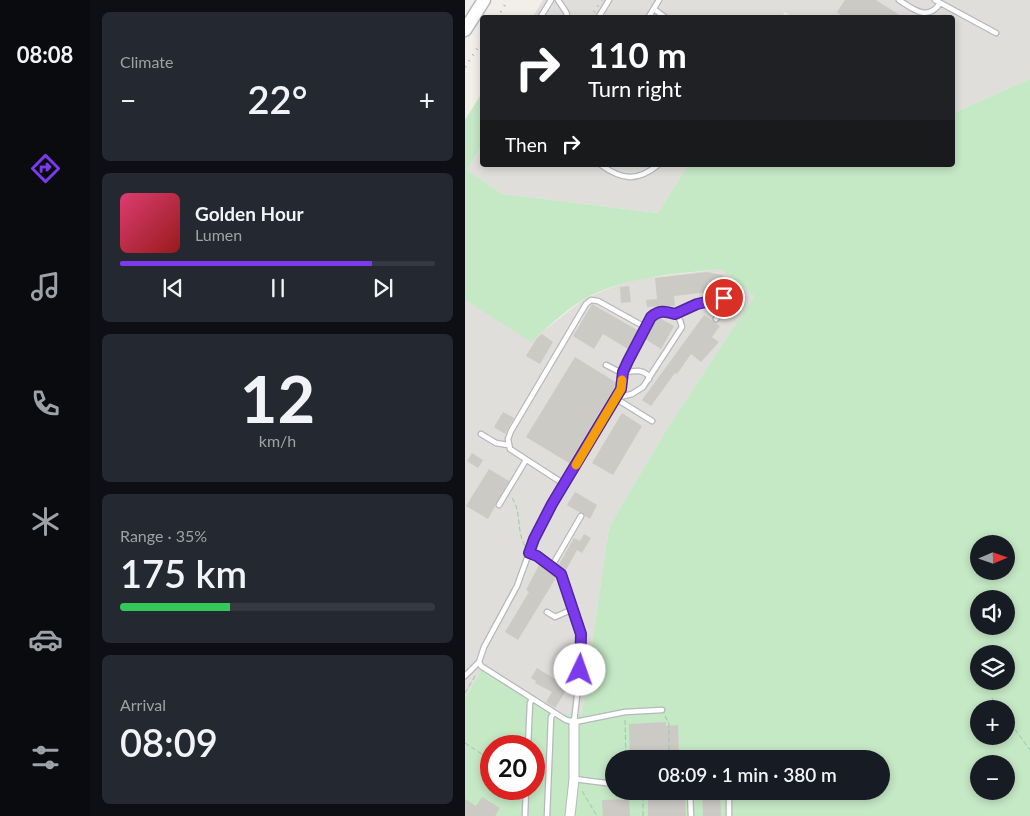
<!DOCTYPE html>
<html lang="en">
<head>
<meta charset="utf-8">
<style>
	:root { --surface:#171b24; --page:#242831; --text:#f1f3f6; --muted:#9ea1a6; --line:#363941; --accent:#7c3aed }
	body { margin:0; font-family:Lato,sans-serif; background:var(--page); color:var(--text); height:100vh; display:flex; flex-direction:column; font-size:19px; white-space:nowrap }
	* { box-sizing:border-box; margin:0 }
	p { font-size:16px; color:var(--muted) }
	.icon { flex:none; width:28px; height:28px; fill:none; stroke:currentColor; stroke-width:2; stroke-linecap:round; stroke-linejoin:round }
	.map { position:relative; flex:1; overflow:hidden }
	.panel { display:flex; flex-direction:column; gap:12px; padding:12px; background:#0d0f14; width:375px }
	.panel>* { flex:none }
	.banner { position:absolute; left:15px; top:15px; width:475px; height:152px; border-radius:5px; box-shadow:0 2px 8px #0003; background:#202124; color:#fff; overflow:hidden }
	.needle { width:32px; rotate:88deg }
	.tools { position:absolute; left:505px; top:535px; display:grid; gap:10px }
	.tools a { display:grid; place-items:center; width:45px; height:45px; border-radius:50%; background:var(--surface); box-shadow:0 2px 8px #0003; font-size:25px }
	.speed { position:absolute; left:15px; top:735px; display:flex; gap:10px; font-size:25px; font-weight:700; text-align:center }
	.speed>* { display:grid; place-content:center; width:65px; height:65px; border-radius:50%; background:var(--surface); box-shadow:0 2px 8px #0003; line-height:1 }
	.speed .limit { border:8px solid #d22; background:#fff; color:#111 }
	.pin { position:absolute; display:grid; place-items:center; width:42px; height:42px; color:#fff; margin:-21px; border:2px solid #fff; border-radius:50%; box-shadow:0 1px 5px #0007 }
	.me { position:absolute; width:55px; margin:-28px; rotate:3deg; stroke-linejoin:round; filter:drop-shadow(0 0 4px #0008) }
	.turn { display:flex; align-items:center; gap:18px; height:105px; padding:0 25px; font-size:22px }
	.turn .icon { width:65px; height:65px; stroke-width:2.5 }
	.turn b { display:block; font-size:35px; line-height:42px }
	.then { display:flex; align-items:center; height:48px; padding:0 25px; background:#0003; gap:10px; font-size:19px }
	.big { font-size:38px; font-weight:600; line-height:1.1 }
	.panel .widget { flex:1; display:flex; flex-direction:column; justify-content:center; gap:8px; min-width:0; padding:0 18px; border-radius:8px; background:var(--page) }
	.panel .dial { align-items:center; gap:0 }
	.dial b { font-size:65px; line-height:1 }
	.song { display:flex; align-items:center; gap:15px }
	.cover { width:60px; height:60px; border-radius:8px; background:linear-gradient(135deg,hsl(340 70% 55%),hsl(0 70% 35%)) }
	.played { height:5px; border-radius:2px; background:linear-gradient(90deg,var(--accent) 80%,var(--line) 80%) }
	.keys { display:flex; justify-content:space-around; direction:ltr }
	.heat { display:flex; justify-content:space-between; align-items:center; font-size:28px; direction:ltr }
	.charge { height:8px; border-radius:4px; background:linear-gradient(90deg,#34c759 35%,var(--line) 0) }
	.trip { position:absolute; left:140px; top:750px; width:285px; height:50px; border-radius:25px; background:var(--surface); box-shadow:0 2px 8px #0003; font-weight:600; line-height:50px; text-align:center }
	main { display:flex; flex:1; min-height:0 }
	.menu { display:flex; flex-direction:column; width:90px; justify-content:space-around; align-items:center; background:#090b0e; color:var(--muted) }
	.menu .icon { width:35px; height:35px }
	.menu .active { color:var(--accent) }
	.menu b { font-size:22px; color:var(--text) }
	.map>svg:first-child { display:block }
	.industrial { fill:#e0deda }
	.green { fill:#c5e8c5; fill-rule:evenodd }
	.building { fill:#cccac5 }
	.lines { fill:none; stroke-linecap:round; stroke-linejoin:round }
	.service-casing { stroke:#b5b8bc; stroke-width:7 }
	.minor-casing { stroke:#b5b8bc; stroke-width:11 }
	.secondary-casing { stroke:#b6babf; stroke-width:15 }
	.path { stroke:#9cc7a9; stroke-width:1; stroke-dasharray:5 2.5; stroke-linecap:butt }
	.service { stroke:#fff; stroke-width:4.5 }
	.minor { stroke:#fff; stroke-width:9 }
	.secondary { stroke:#fff; stroke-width:12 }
	.rail { stroke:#b6b7b8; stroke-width:2.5; stroke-dasharray:1 6; stroke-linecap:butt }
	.route-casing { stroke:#51269a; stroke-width:12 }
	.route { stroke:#7c3aed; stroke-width:9 }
	.slow { stroke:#f59e0b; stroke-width:9 }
</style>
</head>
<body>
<main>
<nav class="menu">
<b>08:08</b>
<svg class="icon active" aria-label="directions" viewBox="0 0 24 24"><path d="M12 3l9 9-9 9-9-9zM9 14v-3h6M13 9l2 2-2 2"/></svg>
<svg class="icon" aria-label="music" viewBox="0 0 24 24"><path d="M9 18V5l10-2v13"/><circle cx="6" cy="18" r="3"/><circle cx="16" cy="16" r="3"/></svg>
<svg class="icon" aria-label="phone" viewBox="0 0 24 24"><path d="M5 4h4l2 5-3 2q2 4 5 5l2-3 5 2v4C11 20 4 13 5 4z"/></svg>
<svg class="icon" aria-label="climate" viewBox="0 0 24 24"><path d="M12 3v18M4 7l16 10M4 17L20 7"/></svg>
<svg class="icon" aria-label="car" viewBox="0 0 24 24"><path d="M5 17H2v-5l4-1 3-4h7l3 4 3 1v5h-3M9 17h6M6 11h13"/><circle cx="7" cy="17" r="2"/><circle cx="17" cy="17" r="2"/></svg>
<svg class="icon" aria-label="filters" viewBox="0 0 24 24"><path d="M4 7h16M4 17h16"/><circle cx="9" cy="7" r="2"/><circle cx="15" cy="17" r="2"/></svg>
</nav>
<section class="panel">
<div class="widget"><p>Climate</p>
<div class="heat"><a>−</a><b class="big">22°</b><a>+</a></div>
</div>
<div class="widget">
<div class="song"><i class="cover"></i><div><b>Golden Hour</b><p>Lumen</p></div></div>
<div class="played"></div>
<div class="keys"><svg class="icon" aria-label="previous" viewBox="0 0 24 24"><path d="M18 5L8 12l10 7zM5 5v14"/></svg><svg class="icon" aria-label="pause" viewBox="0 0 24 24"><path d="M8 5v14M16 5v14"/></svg><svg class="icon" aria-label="next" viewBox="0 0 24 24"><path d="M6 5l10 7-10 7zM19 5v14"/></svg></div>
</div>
<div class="widget dial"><b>12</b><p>km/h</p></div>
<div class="widget"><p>Range · 35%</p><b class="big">175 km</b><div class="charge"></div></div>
<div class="widget"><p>Arrival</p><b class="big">08:09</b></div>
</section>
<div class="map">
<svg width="565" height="816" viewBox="0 0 565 816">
	<rect width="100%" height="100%" fill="#f1efe8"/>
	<!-- industrial -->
	<path class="industrial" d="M78,0H565V79L488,113V18H328L320,12L316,18H67Z
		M17,145L18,165H223L193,213L37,194L2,170Z
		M256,269L289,296L202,429L144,527L117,715L96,714L19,666L0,698V300L66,341L119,299L145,288L172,279Z"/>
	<!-- green -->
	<path class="green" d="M565,79V816H0V698L19,666L96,714H117L144,527L202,429L289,296L256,269C210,274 163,276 121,298C104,307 81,329 66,342L0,300V120L17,93V145L2,170L37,194L193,213L223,165H488V113ZM514,544H541V571H514ZM514,599H541V626H514ZM514,654H541V681H514ZM514,709H541V736H514ZM26,746H69V789H26ZM149,759H416V791H149ZM514,764H541V791H514Z"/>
	<!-- building -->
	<path class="building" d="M380,0H411L439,18H380L372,12Z
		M242,272L257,275L265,281L256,292L243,282L244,292L209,296L210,306L182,307L181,300L192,299L190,278Z
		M164,286L166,302L156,303L155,287Z
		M127,304L174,331L163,349L138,334L129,349L108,336Z
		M239,315L255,326L247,337L254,342L236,362L226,354L212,374L210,373L186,406L177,400Z
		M193,317L209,326L196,349L180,339Z
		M77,334L88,342L75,364L61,356L72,338Z
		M110,357L152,383L104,463L61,437Z
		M38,412L49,418L40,434L29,427Z
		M157,413L177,426L148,475L127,463Z
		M7,453L18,460L13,468L2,461Z
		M24,469L44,481L23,519L1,506Z
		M110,492L132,505L125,519L120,516L118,513L114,512L102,505Z
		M119,534L126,538L117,553L112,550L100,572L93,566L109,538L115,541Z
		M75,563L92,576L53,640L40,632L64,592L61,590Z
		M72,668L93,681L95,678L106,683L90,708L81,702L87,692L70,683L71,681L66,678Z
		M201,722V726L213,725L214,759H165L164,724Z
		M237,791H255L256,816H238Z
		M17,797L35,808L30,816H0V799L11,806Z
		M164,799L165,816H138L137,800Z
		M220,799L221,816H183V800Z"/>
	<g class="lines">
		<!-- service casing -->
		<g class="service-casing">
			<path id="service" d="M93,0L101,12L103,18
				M434,0C448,9 463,22 475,3
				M470,0L531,33
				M189,9L201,18
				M75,18L86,0
				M133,18L144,0
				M183,18L194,0
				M136,165C157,180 172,182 193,165
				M210,314L232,303L259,298L263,301L262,305L251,319
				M141,365C146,367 152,372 158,372C168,372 174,368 183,375L184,379
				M150,398L187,421
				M16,434L31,443L43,445
				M99,484L45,449L43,439L46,431L121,304L126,300L133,301L180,327
				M34,505L61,460
				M64,553L72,556L96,574L114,622L117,633L115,670L109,722
				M87,566L116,516
				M82,612L90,617L108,609
				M14,662L16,666L101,720L109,722
				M0,676L14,662L19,647L52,586L69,539L87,503L155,389L158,372L163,361L186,317C198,307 214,310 217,327L178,387L167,394L150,398
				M110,722L160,712L197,710
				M63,746L65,703L67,699
				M109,779L149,784
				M225,791L226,816
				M264,791V816
				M60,816L61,789
				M82,816L86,717L89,713"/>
		</g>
		<!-- minor casing -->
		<g class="minor-casing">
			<path id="minor" d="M105,816L109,779V722"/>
		</g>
		<!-- secondary casing -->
		<g class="secondary-casing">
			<path id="secondary" d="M0,30L19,0"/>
		</g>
		<!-- path -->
		<path class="path" d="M47,498C57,512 51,531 60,546
			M0,693L10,676
			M527,698L535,709
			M200,716L204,724V759
			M541,717L565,750
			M160,720L161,759
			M0,743L26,760
			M117,791L132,816
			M178,816V798L179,796L218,795"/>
		<!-- service -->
		<use href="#service" class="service"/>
		<!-- minor -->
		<use href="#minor" class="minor"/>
		<!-- secondary -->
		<use href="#secondary" class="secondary"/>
		<!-- rail -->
		<path class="rail" d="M32,18L43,0
			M125,18L137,0
			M0,67L18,40"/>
	</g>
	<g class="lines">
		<!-- route casing -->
		<g class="route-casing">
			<path id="route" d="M115,670L116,634L96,574L72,556L64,553L69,539L87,504L156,389L158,372L163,361L186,317C194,310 200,311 210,314L232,304L259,298"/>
		</g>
		<!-- route -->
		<use href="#route" class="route"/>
		<!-- slow -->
		<path class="slow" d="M111,465L156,389L157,380"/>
	</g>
</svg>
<div class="tools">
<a><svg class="needle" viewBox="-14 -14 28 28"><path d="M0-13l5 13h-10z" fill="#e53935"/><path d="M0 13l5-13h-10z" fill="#9ea1a6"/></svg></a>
<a><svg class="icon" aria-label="sound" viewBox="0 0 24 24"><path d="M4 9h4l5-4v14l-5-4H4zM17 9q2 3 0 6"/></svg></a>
<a><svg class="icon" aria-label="layers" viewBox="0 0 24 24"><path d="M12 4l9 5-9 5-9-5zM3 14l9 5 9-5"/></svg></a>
<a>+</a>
<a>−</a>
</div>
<div class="speed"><div class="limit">20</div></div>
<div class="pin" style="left:259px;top:298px;background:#d93025"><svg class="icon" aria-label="arrive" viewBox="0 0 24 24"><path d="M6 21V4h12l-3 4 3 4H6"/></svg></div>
<svg class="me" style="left:115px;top:670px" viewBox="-20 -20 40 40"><circle r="19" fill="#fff"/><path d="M0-13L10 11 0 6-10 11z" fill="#7c3aed"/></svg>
<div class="trip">08:09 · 1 min · 380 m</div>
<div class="banner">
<div class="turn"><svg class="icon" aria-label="right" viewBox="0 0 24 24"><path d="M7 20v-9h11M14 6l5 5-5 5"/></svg><div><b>110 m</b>Turn right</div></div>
<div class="then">Then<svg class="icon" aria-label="right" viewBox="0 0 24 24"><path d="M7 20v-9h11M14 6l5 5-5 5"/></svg></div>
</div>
</div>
</main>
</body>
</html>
